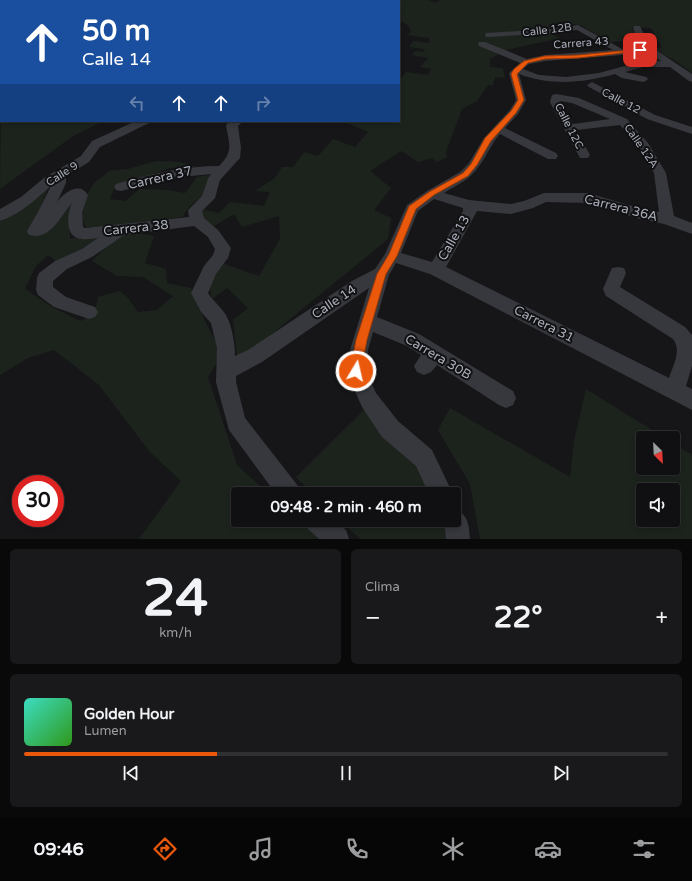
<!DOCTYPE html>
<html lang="es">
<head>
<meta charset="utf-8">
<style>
	:root { --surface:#101012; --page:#19191b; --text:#f1f3f6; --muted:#9c9d9f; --line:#303032; --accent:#ea580c }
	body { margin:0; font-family:"Varela Round",sans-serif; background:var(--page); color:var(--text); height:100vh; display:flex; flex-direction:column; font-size:15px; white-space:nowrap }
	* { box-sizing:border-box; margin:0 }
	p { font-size:13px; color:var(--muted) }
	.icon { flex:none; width:22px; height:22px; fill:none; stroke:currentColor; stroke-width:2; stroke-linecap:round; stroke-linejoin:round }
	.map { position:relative; height:539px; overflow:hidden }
	.panel { display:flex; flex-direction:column; gap:10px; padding:10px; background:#09090a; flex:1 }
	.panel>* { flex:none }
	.guide { position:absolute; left:0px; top:0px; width:400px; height:122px; box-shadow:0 2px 6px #0003,0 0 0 1px var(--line); background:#1a4fa0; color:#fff; overflow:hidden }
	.needle { width:26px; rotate:156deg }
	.tools { position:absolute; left:636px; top:431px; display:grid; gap:8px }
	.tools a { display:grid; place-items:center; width:44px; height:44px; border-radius:4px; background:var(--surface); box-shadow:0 2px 6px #0003,0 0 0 1px var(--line); font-size:20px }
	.speed { position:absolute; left:12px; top:475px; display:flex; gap:8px; font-size:20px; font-weight:700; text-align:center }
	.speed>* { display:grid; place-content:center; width:52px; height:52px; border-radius:50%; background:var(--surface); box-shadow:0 2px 6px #0003,0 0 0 1px var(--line); line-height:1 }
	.speed .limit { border:6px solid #d22; background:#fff; color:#111 }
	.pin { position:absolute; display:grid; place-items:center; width:34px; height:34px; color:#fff; margin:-17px; border-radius:8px; box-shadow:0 2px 6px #0006 }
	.me { position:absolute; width:44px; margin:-22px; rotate:9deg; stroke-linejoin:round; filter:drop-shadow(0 0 3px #0008) }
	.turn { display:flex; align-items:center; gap:14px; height:84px; padding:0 16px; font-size:18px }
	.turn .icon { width:52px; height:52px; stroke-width:2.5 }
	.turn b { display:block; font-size:28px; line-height:34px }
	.lanes { display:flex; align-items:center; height:38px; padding:0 16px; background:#0003; justify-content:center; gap:20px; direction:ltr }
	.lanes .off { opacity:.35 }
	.big { font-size:30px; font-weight:700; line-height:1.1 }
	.panel .widget { flex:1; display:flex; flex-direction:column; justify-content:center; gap:6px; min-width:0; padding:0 14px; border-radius:6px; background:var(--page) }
	.panel .dial { align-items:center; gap:0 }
	.dial b { font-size:52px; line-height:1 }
	.song { display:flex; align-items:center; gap:12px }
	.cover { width:48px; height:48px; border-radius:6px; background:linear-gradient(135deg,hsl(170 70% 55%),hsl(110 70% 35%)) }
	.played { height:4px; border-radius:2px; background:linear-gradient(90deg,var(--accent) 30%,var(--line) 30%) }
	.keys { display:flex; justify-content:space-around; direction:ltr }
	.heat { display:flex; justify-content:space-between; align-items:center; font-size:22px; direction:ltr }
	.panel .tiles { flex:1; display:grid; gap:10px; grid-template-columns:1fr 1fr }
	.widget:last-child { grid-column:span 2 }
	.trip { position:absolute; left:231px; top:487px; width:230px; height:40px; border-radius:4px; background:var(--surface); box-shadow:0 2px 6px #0003,0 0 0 1px var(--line); font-weight:700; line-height:40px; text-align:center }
	.tabs { display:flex; height:64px; justify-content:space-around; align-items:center; background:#060607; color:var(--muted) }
	.tabs .icon { width:28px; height:28px }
	.tabs .active { color:var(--accent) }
	.tabs b { font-size:18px; color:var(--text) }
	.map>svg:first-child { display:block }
	.green { fill:#1c231d; fill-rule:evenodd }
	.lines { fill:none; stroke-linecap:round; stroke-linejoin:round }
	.minor { fill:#37383d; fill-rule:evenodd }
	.route { fill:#ea580c; stroke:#983908 }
	.labels { text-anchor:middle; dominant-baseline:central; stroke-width:4; stroke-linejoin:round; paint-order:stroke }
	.far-street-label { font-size:11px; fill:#a8adb8; stroke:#111113 }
	.street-label { font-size:13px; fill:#a8adb8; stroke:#111113 }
</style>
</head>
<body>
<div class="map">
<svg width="692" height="539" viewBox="0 0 692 539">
	<rect width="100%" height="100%" fill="#161618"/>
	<!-- green -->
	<path class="green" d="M348,0H429L436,3L440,0H692V73L676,61L653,49L662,47L651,28L631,27L637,36L621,37L626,41L610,42L580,25L569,24L556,26L566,30L551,34L561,38L506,50L490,59V67L503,68L505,78L495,77L493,86L488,85L477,101L462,109L446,152L447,157L437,162L432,158L418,162L401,151L370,171L391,188L374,210L391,218L388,239L240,360L237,356L233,320L248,308L227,288L212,299L208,282L224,264L259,276L280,239L279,216L242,227L234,214L214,226L201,218V209L219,213L230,202L264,206L270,192L254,191L275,178L282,167H293L304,152L318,156L333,139L355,147L368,132L342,121H399V81L406,72L428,75L431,69L420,67L428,58L412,55L415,51L425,52L424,49L409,47L413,41L430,43L429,38L407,35L411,32L409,26L399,20V1Z
		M1,107V121H103L73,136L0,189Z
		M156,161L180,162L196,167L170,168L115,187L110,199L125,201L140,189L168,190L185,193L197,177L214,174L203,195L190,206L182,217L104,227H86L81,217L89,191L95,182L109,171L128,169Z
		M50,183L38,214L29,230L30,236L46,232L71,201L77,197L69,214L70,239L87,236L104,237L73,256L56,261L48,255L35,267L25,289L52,307L80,321L94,315L98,297L120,291L128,298L138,312L157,310L173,296L143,277L117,276L92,261L119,234L136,233L154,236L145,263L166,269L167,283L191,288L198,307L222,354L208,377L237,465L269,494H238V520H298L319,539H139L181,481L149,451L99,385L54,350L28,358L0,375V222Z
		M586,389L665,438H643V468H673V443L692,455V539H480L470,484L438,430L450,408L570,477L574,441ZM643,490H673V520H643Z
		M368,406L414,458L434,494H313L296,477Z
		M340,520H449L452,539H360Z"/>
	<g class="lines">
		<!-- minor -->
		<path class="minor" d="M164,0H178L163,1Z
			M268,0H280L267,1Z
			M340,0H351L339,1Z
			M0,23H1V27H0Z
			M578,25L624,50L643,48L640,44L633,28L634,26H640L648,43L653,48L692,74V82L689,81L670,67H643L625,72L646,77L648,79L646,81L643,82L622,78L615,74C583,83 551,86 519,74L526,100L518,114L505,128L556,153L558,156L556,159H548L500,134C491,144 487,156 479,166C471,179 457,185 444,193L469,200L511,204L524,201L544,193H588L642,209L659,212L654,173L639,147L620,125L576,130L590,155L588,158H580L550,102L552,95L556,94L579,98L627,119L648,143L666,173L674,216L692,223V234L664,224L640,219L588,203L546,202L533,208L511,214L477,211L446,267L669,378C673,365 682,351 673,339L606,296L603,289L612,268L618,267L624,268L626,273L620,287L685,327L692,335V366L686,386L692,389V410L430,274L396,263L389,275L377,317L419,334L513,391L516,398L513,405L506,408L499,405L437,365L431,372L424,375L417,372L414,366L421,355L407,346L373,332L368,350L366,371L376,393L398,421L432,450L453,494H429L416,466L382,437L362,407L346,371L350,350L369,288L262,362L236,376V382L245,418L298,486L302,494H276L229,430L216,382L217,348L211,323L201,312L191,293L204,266L213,255L215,249L208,237L194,226L124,235L92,257L67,269L53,281V287L66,297L95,307L98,312L95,317L89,319L54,307L38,295L36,290L37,278L39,273L55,261L82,249L98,238C93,238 88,240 82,239C64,238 67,214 72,203C60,216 51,241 29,235L27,231L38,212L51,186C36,199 19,215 0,221V209L21,197L44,178L81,156L92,141L136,121H151L149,123L100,147L89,162L66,176V183L57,202C64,193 79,181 88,195L82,213L83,227L85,228L189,217L188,210L202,196L208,179L211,174L171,178L121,191L116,190L114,187L116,184C150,174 184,166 219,166C234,151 229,144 226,125L230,121H243L238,126L241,148L240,158L220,180L215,198L202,211L204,218L218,230L231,248L228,258L216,274L208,293C213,301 221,307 226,315C232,326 235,344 235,356L248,350L352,281L375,269L385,254L407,205L427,191L460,172L469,163L484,138L510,110L516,100L509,73L520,63L479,46L478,44L479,42H485L527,59L545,55L613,50L577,30L551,33L489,37H486L485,35L486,33L551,29ZM648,53L661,61H643L599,73L566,77L539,75L523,69L529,64L545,61ZM560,101L572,103L610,119L573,124ZM434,199L463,208V211L432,262L401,253L418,211Z
			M0,36H1V42H0Z
			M592,82L655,115L692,127V134L647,119L589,87L587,85Z
			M454,508C468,514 469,525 470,539H446L445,529L441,520H454Z
			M305,520H335L346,530L349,539H319L308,529Z"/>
	</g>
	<!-- route -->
	<path class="route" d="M640,49L641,51L578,58L545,59L528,63L517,74L524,100L516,113L491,141L477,165L468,176L434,195L416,209L397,256L386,274L367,340L361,371L360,375L356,376L352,375L350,371L356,340L377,274L389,254L409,206L429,192L463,173L471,164L485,138L511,111L518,100L511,74L514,69L524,61L545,56L578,55Z"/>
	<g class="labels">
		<!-- far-street labels -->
		<g class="far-street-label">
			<text transform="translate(547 30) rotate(-7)">Calle 12B</text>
			<text transform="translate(581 43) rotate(-4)">Carrera 43</text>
			<text transform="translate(621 101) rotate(28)">Calle 12</text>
			<text transform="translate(569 126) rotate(63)">Calle 12C</text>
			<text transform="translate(641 146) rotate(55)">Calle 12A</text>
			<text transform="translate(62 174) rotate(-33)">Calle 9</text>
		</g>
		<!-- street labels -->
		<g class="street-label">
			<text transform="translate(160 178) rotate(-13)">Carrera 37</text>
			<text transform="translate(621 208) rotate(14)">Carrera 36A</text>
			<text transform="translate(136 228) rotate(-6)">Carrera 38</text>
			<text transform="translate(454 238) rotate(-60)">Calle 13</text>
			<text transform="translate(334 302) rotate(-34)">Calle 14</text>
			<text transform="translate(544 324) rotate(27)">Carrera 31</text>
			<text transform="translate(438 357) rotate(31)">Carrera 30B</text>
		</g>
	</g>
</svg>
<div class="tools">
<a><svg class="needle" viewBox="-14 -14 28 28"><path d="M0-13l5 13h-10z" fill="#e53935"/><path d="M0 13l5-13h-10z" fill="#9c9d9f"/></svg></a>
<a><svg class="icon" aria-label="sound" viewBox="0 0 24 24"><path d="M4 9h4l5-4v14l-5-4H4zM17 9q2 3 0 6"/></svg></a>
</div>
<div class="speed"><div class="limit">30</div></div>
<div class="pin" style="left:640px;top:50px;background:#d93025"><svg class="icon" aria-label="arrive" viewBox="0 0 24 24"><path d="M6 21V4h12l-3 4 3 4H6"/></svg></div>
<svg class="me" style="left:356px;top:371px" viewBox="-20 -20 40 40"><circle r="17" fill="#ea580c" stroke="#fff" stroke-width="3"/><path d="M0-11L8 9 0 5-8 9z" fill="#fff"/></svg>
<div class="trip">09:48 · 2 min · 460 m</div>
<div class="guide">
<div class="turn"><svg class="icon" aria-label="ahead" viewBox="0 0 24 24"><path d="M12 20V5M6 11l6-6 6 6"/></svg><div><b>50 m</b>Calle 14</div></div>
<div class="lanes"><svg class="icon off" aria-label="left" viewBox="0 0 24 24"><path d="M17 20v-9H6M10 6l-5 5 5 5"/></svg><svg class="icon" aria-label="ahead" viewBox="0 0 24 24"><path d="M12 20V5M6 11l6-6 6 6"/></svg><svg class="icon" aria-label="ahead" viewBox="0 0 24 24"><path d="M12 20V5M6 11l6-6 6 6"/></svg><svg class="icon off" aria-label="right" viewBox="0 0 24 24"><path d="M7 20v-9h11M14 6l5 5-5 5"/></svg></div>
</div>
</div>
<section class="panel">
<div class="tiles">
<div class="widget dial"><b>24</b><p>km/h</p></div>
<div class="widget"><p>Clima</p>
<div class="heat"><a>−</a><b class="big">22°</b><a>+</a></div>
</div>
<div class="widget">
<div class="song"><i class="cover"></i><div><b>Golden Hour</b><p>Lumen</p></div></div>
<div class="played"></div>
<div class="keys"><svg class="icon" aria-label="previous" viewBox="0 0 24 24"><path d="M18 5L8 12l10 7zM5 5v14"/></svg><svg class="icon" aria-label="pause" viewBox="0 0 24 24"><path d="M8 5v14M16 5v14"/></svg><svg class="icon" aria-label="next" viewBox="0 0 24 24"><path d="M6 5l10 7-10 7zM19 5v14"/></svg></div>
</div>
</div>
</section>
<nav class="tabs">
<b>09:46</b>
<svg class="icon active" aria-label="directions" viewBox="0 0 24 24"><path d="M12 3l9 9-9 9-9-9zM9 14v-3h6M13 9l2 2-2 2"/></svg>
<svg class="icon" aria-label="music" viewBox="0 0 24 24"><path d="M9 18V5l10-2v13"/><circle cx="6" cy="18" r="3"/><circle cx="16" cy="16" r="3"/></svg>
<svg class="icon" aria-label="phone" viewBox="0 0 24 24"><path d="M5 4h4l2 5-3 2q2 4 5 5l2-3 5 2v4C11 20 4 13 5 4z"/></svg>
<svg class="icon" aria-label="climate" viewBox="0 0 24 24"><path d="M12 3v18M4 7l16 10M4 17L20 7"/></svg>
<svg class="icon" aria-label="car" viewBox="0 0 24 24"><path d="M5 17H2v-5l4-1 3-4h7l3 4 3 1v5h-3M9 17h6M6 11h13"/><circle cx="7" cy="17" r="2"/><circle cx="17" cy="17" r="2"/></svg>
<svg class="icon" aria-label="filters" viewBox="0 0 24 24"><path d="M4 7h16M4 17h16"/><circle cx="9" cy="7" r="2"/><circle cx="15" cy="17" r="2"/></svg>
</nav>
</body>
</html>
